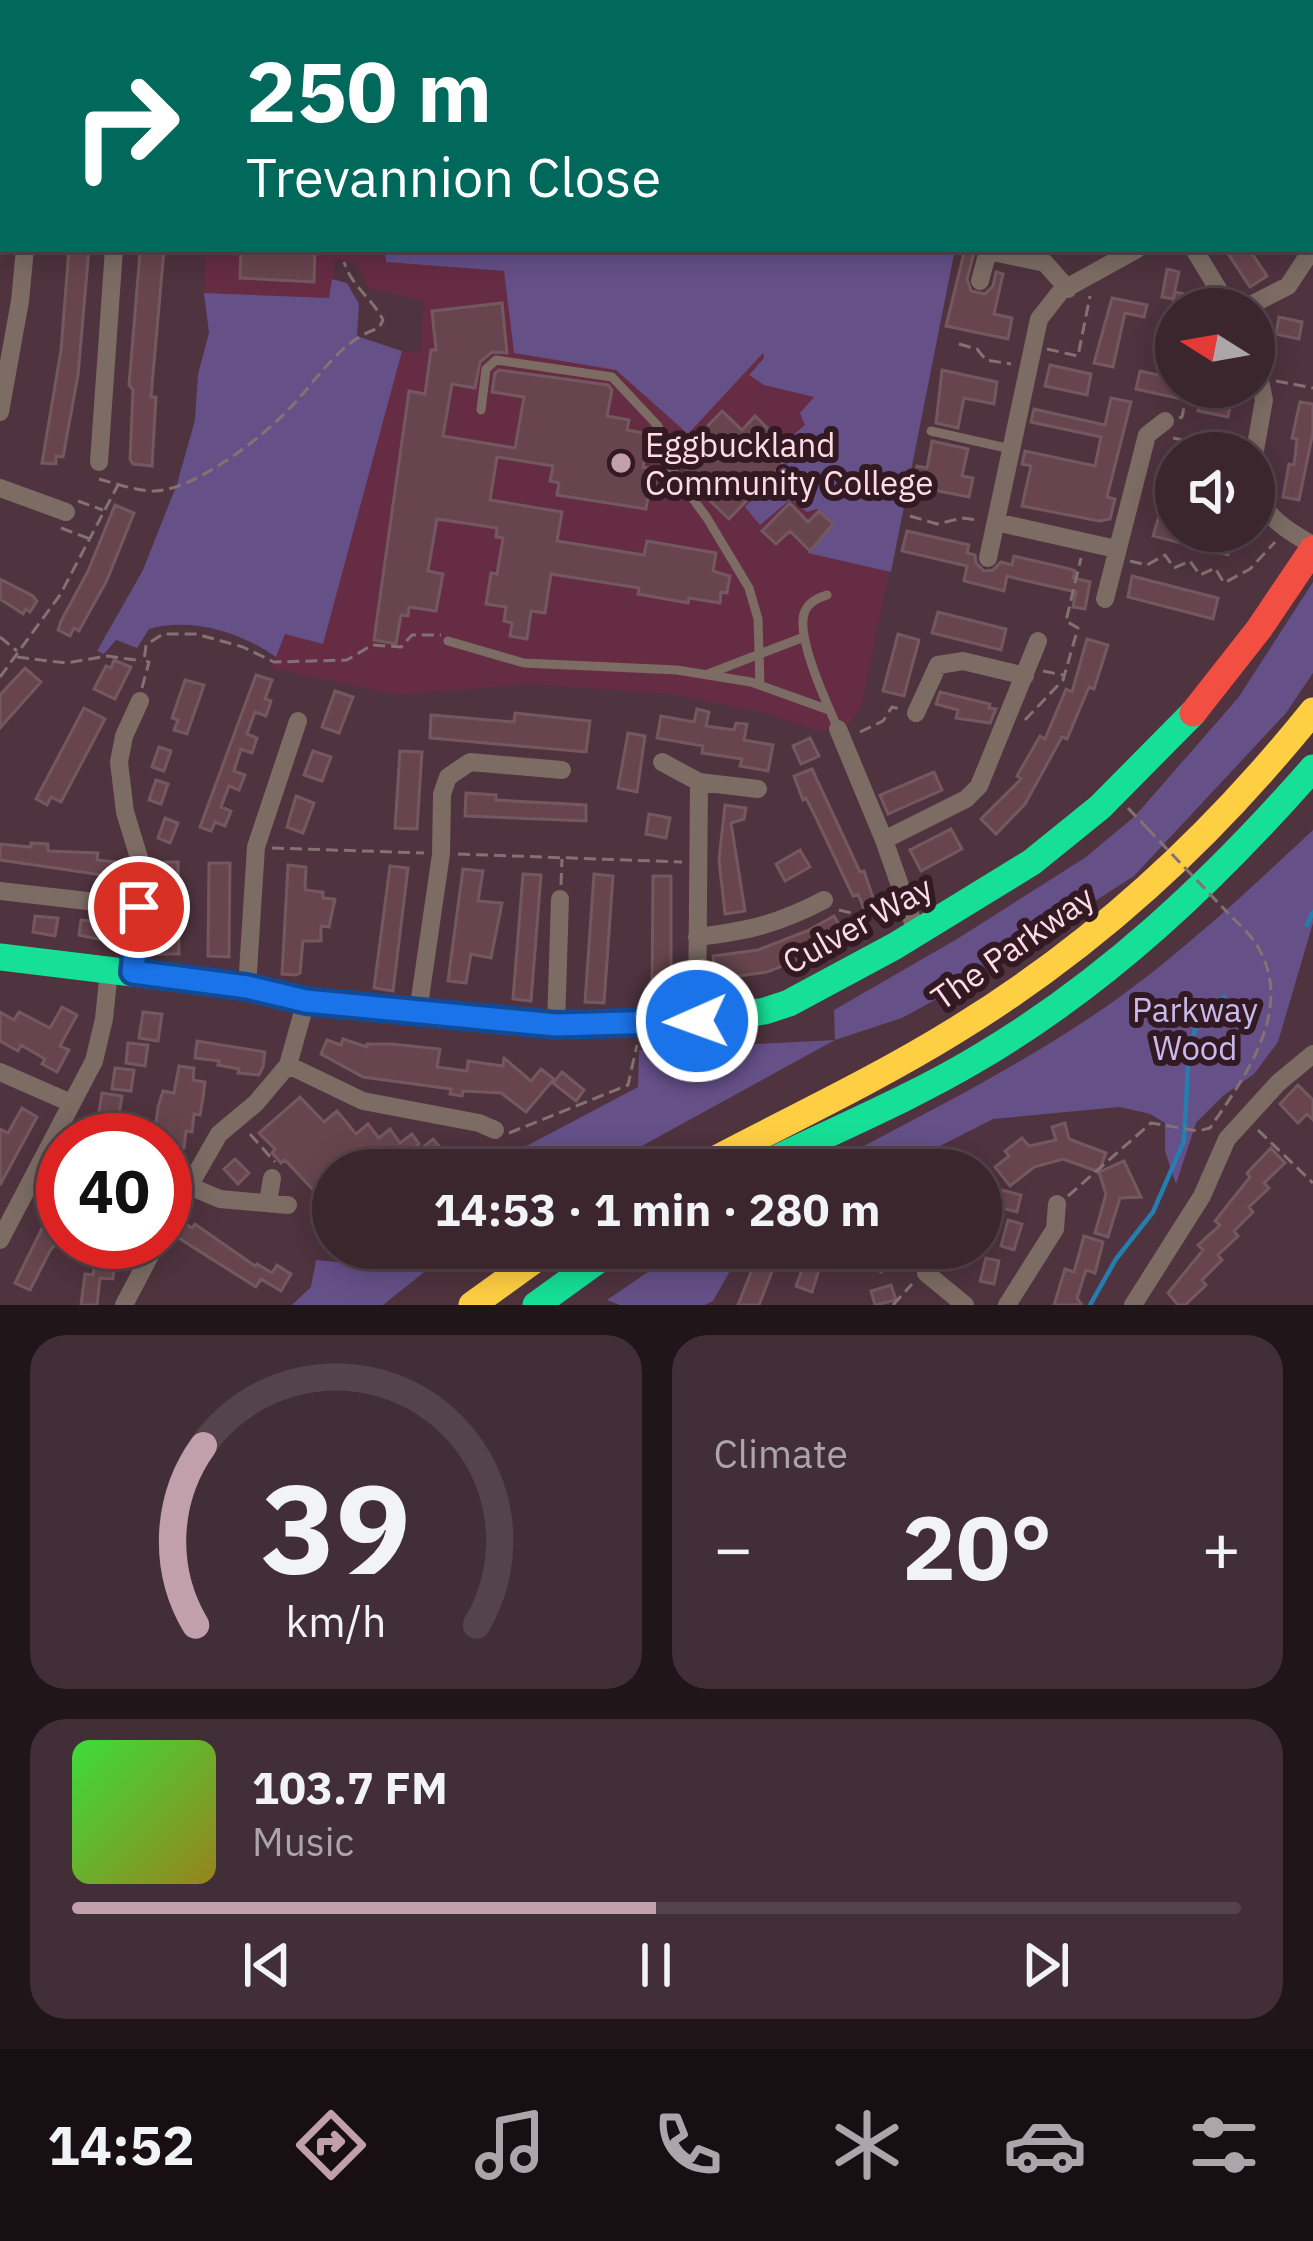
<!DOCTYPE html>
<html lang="en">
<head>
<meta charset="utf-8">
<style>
	:root { --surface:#3b262e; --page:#422e36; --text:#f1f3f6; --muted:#aca5aa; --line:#54434a; --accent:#c1a0ab }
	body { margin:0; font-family:"IBM Plex Sans",sans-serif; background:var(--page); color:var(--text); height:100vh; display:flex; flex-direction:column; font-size:45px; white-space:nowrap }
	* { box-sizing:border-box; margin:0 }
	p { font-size:39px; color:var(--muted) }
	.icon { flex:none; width:66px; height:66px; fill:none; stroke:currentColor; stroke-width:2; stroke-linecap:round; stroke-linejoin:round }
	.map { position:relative; height:1305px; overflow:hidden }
	.side { display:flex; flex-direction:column; gap:30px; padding:30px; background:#201519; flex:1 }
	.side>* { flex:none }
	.hud { position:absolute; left:0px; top:0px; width:1314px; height:252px; box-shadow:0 6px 30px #0003,0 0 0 3px var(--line); background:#00695c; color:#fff; overflow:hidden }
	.needle { width:78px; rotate:281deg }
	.tools { position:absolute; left:1155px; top:288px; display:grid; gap:24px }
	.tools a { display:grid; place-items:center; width:120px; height:120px; border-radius:50%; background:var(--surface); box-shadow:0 6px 30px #0003,0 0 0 3px var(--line); font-size:60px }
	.speed { position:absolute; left:36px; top:1113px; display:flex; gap:24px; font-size:60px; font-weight:700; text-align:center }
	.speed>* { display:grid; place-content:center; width:156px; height:156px; border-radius:50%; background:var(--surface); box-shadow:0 6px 30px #0003,0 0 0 3px var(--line); line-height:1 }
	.speed .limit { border:18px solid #d22; background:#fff; color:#111 }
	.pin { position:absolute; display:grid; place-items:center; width:102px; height:102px; color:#fff; margin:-51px; border:6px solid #fff; border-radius:50%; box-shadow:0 3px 12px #0007 }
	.me { position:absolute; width:132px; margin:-66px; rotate:268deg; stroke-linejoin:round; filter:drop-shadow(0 0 9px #0008) }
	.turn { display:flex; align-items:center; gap:42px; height:252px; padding:0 48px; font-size:54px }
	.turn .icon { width:156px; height:156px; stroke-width:2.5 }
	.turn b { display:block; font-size:84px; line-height:102px }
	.big { font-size:90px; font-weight:700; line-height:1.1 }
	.side .tile { flex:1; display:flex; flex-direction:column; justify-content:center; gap:18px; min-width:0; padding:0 42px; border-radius:36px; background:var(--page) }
	.side .dial { align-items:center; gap:0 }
	.dial svg { height:312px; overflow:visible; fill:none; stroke:var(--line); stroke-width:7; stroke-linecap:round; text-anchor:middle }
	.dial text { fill:var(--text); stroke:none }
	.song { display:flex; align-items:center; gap:36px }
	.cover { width:144px; height:144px; border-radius:18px; background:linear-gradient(135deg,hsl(120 70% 55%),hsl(50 70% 35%)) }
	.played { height:12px; border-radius:6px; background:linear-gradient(90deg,var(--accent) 50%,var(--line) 50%) }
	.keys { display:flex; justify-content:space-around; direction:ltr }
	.heat { display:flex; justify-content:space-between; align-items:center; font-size:66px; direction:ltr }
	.side .tiles { flex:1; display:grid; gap:30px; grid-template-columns:1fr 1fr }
	.tile:last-child { grid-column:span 2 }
	.trip { position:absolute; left:312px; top:1149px; width:690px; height:120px; border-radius:60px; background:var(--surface); box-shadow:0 6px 30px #0003,0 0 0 3px var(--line); font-weight:700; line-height:120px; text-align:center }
	.tab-bar { display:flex; height:192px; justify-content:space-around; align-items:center; background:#180f12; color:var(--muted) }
	.tab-bar .icon { width:84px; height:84px }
	.tab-bar .selected { color:var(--accent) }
	.tab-bar b { font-size:54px; color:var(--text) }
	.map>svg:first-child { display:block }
	.built { fill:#662c43 }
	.green { fill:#655088 }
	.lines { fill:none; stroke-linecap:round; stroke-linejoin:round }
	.stream { stroke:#247fb0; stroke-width:4.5 }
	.building { fill:#68454e; stroke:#73595f; stroke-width:3 }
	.path { stroke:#837271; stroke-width:3; stroke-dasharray:12 6; stroke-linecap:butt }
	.lane { stroke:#7c6c64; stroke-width:9 }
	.street { stroke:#7c6c64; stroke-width:18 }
	.fast { stroke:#16e098; stroke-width:27 }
	.slow { stroke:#ffcf43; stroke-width:27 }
	.jam { stroke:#f24e42; stroke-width:27 }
	.path-bridge { stroke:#837271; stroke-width:3; stroke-dasharray:12 6; stroke-linecap:butt }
	.route-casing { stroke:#114b97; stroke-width:30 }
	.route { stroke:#1a73e8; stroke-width:21 }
	.poi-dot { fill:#c1a0ab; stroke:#321922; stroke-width:4.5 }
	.labels { text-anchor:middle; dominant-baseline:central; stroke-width:12; stroke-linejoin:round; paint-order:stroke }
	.poi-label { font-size:33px; fill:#ffdbe6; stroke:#321922; text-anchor:start }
	.street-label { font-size:33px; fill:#ffdbe6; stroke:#321922 }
	.park-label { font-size:33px; fill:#c9baed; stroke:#321922 }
</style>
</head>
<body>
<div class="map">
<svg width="1313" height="1305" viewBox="0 0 1313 1305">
	<rect width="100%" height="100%" fill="#4f333e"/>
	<!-- built -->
	<path class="built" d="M206,249H955L862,704L851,722L821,732L760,712L671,694L532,684L397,695L271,668L402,351L420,354L424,301L368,288L357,263L335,259L330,298L204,293Z"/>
	<!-- green -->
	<path class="green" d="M351,0H981L351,3Z
		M385,249H955L891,572L808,553L832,525L817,509L807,512L791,499L760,525L745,507L800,450L793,435L805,425L800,413L814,397L764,385L749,375L764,358L763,353L688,434L616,370L514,353L504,271L386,262Z
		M332,279L347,283L359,304L357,336L402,351L323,644L285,634L276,657C240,632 192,617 149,629L137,648L116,640L104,654L97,651L143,570L177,484L195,420L198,374L209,333L204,293L329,298Z
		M1313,582V673L1286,713L1134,876L975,978L902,1018L835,1040L598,1170H481L638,1087L639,1050L835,1040L834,1010L957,939L1086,857L1135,816L1238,698Z
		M1313,830V923L1278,1042L1254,1074L1224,1095L1196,1123L1176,1184L1165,1151V1123L1150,1114L1120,1107L993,1119L893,1170H819C919,1116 1024,1065 1117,999C1187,948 1250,889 1313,830Z
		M354,1248H461L438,1261L383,1305H292L311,1287L316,1260L369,1265Z
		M683,1248H743L713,1301L705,1305H620L607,1300Z"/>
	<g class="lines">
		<!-- stream -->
		<path class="stream" d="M1307,925L1313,912
			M1090,1305L1116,1259L1153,1212L1184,1141L1188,1066L1195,1029L1224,997"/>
	</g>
	<!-- building -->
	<path class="building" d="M69,249H89L78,375L63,457L56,456V464L42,463L61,350Z
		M144,249L164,250L151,397H156L152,466L133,464L130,459L133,390L129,385L140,253Z
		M241,249H315L314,282L240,278Z
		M965,249H975L967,279L971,291L985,294L993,286L996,272L1003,274L994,314L1012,318L1008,339L946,326Z
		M1225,249H1249L1267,276L1250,287Z
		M1167,269L1179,272L1173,299L1162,297Z
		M1175,292L1194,296L1191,309H1172Z
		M1112,298L1147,305L1144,317L1125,313L1113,367L1094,363Z
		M502,303L507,353L492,352L480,362L475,388L452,384L443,436L515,448L524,397L492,392L495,373L499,370L608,385L612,390L607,416L629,420L627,430L649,434L643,467L652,469L651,478L663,480L660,498L648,496L646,509L557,495L559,483L550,481L553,466L497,457L490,500L562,512L557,541L644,555L647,541L716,553L713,571L730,576L727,593L721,592L720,603L689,598L688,603L638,594L639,588L551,574L545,613L531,611L527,639L510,636L512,623L504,621L506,607L486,604L491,573L497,574L503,538L496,537L497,528L437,519L428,571L443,574L436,611L409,607L408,616L401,615L396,644L374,640L409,391L425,394L431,350H436L432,311Z
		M1279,317L1302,322L1299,339L1276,334Z
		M1050,365L1091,374L1087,395L1045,386Z
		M942,370L997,382L994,404L964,398L958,428L936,423Z
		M1140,371L1176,379V387L1232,397L1228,417L1198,411L1200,403L1136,389Z
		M1111,398L1131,402L1107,497L1115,499L1110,519L1099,521L1022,506L1031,466L1022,464L1025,451L1095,466L1101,437L1031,422L1034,409L1105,425Z
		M1300,402L1313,404V432L1299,500L1283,497L1289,464L1294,465L1297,439L1292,438Z
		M722,411L742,430L755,416L793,453L729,519L704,495L708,491L676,459Z
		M932,441L968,449L962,476L973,478L969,497L913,486L917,466L927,468Z
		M790,503L808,522L819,511L833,524L810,551L790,531L776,544L762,531Z
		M115,505L134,513L107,580L79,631L74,628L70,636L58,630L61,621L88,571Z
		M1159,516L1176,520V531L1232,535L1228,555L1153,536Z
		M907,531L969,545L967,553L975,555L976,563L984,571L993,570L1001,562L1012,565L1014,556L1070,569L1075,571L1073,578L1090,582L1085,609L1073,607L1076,592L1027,581L1007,576L1004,591L964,581L967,566L902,551Z
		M1132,576L1218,598L1213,619L1128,597Z
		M0,579L33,596L37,601L30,612L26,609L23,614L0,599Z
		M938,612L1006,629L1001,650L932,633Z
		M898,634L919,640L904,696L883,691Z
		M1087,639L1108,645L1094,689L1089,687L1067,739L1062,737L1025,804L996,834L981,819L1021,779L1017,776L1040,736L1045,739L1066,689L1072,692Z
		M114,660L131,667L115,699L94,689L106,666L111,668Z
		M25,668L41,682L0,728V695Z
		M256,675L272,680L265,699L271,701L266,716L255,712L247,734L257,738L252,753L241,749L234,771L245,775L239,790L229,786L221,807L231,811L225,826L215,822L211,831L200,827Z
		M185,680L204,685L187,734L174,730L178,720L172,718Z
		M335,691L353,697L339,733L322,727Z
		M940,692L990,704L989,708L996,709L990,723L956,718L958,710L936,704Z
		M84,708L105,719L61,802L51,797L47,805L36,799Z
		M697,709L709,712L706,726L734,730L736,723L747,724L744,740L773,745L768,771L740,766L742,759L702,753L703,746L657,738L661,716L694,722Z
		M515,713L590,721L586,752L430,738L431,715L514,722Z
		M628,733L645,736L637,792L618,788Z
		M810,738L819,756L801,764L793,746Z
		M159,747L171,751L164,771L152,767Z
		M313,751L331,757L322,781L304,775Z
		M400,751L422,752L417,829L395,828Z
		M812,769L860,872L864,871L875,904L864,909L858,894L853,896L816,818L806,798L803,800L794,776Z
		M934,772L942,790L888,814L880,795Z
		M156,780L168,784L161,804L149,800Z
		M466,793L496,795V800L586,805V821L465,816Z
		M296,796L314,803L303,833L287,827Z
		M725,805L746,808L744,819L731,823L745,911L725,914L719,860Z
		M649,814L670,818L666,838L646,834Z
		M165,818L178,823L170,843L158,838Z
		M951,829L962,849L921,871L910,850Z
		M31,843L48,844V851L98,853L97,860L117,862L116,877L0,860V844L31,847Z
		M800,850L810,867L785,881L776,864Z
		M165,862H178L179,954H159Z
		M209,863H230L229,957L208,956Z
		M288,865L306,867L305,890L323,892V898L335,899L329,927L321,926V941H303L300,973L296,975L282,974Z
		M390,866L408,868L393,991L374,988Z
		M463,869L483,871L478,901L502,903L491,958L471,954L466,983L448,981Z
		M523,874L541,875L531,1001L513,999Z
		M594,874L613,876L604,1003L585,1002Z
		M653,876H671V996H652Z
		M35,916L58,918L55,936L33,932Z
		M834,916L846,936L812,955L767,972L716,979L713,956L758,950L807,931Z
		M81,920L103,922L102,940L79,935Z
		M62,1007L77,1015L60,1046L69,1050L57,1072L42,1064L45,1059L21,1045L18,1051L0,1041V1012L14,1020L19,1012L50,1028Z
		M143,1012L162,1014L158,1041L139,1038Z
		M343,1039L367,1047V1044H391L440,1049L437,1067L467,1071L468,1061L503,1066L504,1058L531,1081L541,1069L554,1079L526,1112L501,1093L463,1091L462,1096L450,1094L451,1089L363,1077L321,1054L327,1040L341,1045Z
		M197,1041L265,1052L263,1067L259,1075L238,1073L239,1069L218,1065L219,1061L195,1058Z
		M128,1043L148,1045L145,1066L126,1063Z
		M179,1066L194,1068L193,1080L205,1082L203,1098L200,1115L194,1114L192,1132L186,1131L184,1148H178L172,1186L165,1185V1140H156L155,1131L158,1107L163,1091L174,1093Z
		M115,1068L134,1070L131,1091L112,1089Z
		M562,1072L584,1090L576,1101L553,1083Z
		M1298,1085L1313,1100V1120L1307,1114L1298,1123L1280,1104Z
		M102,1093L122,1096L119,1115L110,1114L106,1140L87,1138L90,1117L98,1118Z
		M300,1097L324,1122L337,1111L356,1134L368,1124L379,1138L390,1129L400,1143L412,1134L419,1144L397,1162L390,1153L370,1170H333V1211L285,1160L281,1163L272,1153L275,1149L259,1133Z
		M22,1108L37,1117L0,1185V1129L8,1133Z
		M1065,1123L1069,1139L1106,1153L1099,1172L1124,1161L1141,1197L1120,1198L1108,1237L1095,1233L1106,1194L1099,1172L1063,1159L1034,1167L1010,1186L995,1167L1009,1156L1005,1151L1022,1138L1029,1146L1056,1140L1052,1127Z
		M433,1139L442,1150L460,1170H431L417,1152Z
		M1271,1148L1285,1163L1264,1183L1269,1188L1249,1207L1253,1212L1234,1231L1238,1236L1218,1255L1222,1260L1202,1280L1206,1285L1185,1305H1178L1168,1293L1203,1250L1198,1245L1220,1225L1215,1221L1250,1177L1247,1173Z
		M235,1159L249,1173L238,1184L224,1169Z
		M63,1186V1217L58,1226L63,1228V1238L51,1249L30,1290L15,1283Z
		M1002,1190L1021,1195L1017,1212L997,1207Z
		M1008,1220L1022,1224L1014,1250L1001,1246Z
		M185,1224L192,1228L195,1224L255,1266L257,1264L272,1273L277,1265L291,1274L281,1291L261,1279L256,1287L177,1237Z
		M1084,1236L1103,1242L1095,1273L1086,1270L1077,1298L1082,1305H1054L1065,1269L1074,1272Z
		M98,1242H121L123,1261L115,1260L113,1279L100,1278L97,1305H81L85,1274L93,1275Z
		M870,1248H896L881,1272L862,1260Z
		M986,1258L999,1261L994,1284L980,1281Z
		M755,1262L773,1269L759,1305H738Z
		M805,1262L820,1267L812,1292L796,1286Z
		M891,1285L896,1300L875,1305L871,1291Z"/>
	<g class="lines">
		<!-- path -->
		<path class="path" d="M860,0L876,3
			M957,0L959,3
			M992,3V0
			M1311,56H1313
			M1311,151H1313
			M0,160H3
			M959,344L977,349L986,360L1011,364
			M1047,349L1078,356L1090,296
			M1276,381L1313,388
			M1179,418L1182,417L1188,387
			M1173,438L1188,441L1207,432L1213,439
			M99,479C116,484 138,491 155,491C195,490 264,436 290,408C319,378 339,341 379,328L383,320C372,298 352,287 344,262
			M78,501L103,510
			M910,516L937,524L962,518L978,520
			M61,528L90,539
			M1130,561L1147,565L1165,555L1174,568L1190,561L1200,575L1215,568L1224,583L1250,569L1275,542
			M0,637L17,651
			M17,657L66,663L107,656L142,661
			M1043,671L1063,675
			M0,677L60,595L118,485
			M142,688L149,662L144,661L146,645L163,634H196L243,647L274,662L347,660L372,645L401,647L412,635H441
			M1025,720L1063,680L1078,628L1066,621L1081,558
			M860,732L883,721L892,707L900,709
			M1128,808L1147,828
			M272,848L424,853
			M458,854L682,862
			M561,885L562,859
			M839,910L863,916L888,907
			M1258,1130L1313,1183
			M509,1133L628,1085L637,1045
			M250,1134L275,1162
			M1068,1196L1151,1123L1198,1131L1210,1128C1244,1078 1295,1010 1258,947C1251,934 1237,923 1227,912
			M39,1204L63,1209
			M893,1305L912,1284"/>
		<!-- lane -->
		<path class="lane" d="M196,0L197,3
			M481,410L486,369L496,360L612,377L658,426L666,462L707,518L749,588L758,619L760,685
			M931,431L1011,449
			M827,595C817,598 809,602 805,611C794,634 828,706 838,729
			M448,641L524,663L677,670L751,682L829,710
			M708,674L804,637"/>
		<!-- street -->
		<path class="street" d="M1043,1L1044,0
			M38,3V0
			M1183,3L1184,0
			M1194,249L1230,309
			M980,281L988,251L1045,263L1068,289
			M1243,309L1288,286L1313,248
			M1254,352L1264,400L1254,456
			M0,412L20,301L25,249
			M99,462L114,249
			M1254,485C1262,515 1287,531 1313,545
			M0,488L66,512
			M996,522L1116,549
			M988,558L1039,319L1061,291L1137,249
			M1105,599L1147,435L1165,421
			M916,713L938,665L963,661L1025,676
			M838,729L884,840L916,931
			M662,762L699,782L758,789
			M884,840L966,799L979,786L1038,641
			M0,891L139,907
			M697,937C748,931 778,924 824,900
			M133,972L143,871L125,812L119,762L124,736L140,701
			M247,987L256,847L298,721
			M418,1012L441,854L442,794L448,777L470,762L562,770
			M697,1021L699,782
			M556,1025L560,899
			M288,1065L363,1101L479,1123L495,1130
			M0,1072L71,1103
			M189,1186L220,1199L288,1205
			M268,1203L272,1178
			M165,1228L219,1134L256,1103L288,1065L306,1001
			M0,1240L94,1061L104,1019L109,971
			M926,1273L965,1305
			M124,1305L157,1242
			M1007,1305L1055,1229L1057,1204
			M1133,1305L1202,1196L1227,1139L1278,1083L1313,1054"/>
		<!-- fast -->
		<path class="fast" d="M0,957L247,987L306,1001L556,1025L697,1021L765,1011L789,1003L895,946L1032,862L1100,807L1193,713
			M753,1170C827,1133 904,1102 975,1060C1105,984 1214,881 1313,768
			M536,1305L615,1248"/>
		<!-- slow -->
		<path class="slow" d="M695,1170C781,1124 870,1083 953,1032C1094,946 1210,839 1313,711
			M472,1305L551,1248"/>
		<!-- jam -->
		<path class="jam" d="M1193,713L1259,629L1313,549"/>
		<!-- path-bridge -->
		<path class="path-bridge" d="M1147,828L1227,912"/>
	</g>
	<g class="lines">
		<!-- route casing -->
		<g class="route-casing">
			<path id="route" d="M139,907L133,972L247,987L306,1001L556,1025L697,1021"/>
		</g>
		<!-- route -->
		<use href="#route" class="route"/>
	</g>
	<!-- markers -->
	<circle class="poi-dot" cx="621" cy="463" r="12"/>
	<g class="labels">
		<!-- poi labels -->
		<g class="poi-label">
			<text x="645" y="444">Eggbuckland<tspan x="645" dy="38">Community College</tspan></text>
		</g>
		<!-- street labels -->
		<g class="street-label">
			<text transform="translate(857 924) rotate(-29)">Culver Way</text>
			<text transform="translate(1012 947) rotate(-35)">The Parkway</text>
		</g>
		<!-- park labels -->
		<g class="park-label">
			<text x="1195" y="1009">Parkway<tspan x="1195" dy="38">Wood</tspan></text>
		</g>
	</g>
</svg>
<div class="tools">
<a><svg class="needle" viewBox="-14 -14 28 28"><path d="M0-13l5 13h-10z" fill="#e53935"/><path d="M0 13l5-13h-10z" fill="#aca5aa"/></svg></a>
<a><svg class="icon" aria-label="sound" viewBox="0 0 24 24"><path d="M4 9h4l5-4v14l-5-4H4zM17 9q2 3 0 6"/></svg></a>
</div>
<div class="speed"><div class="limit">40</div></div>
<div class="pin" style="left:139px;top:907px;background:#d93025"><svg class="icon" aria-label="arrive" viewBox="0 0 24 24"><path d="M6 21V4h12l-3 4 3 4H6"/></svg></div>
<svg class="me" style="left:697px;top:1021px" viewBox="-20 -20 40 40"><circle r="17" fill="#1a73e8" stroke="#fff" stroke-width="3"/><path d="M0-11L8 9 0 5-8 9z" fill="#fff"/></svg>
<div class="trip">14:53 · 1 min · 280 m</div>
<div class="hud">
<div class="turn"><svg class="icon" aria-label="right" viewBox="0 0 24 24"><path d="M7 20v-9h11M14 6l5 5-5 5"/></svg><div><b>250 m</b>Trevannion Close</div></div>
</div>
</div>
<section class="side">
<div class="tiles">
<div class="tile dial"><svg viewBox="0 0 100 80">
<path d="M14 69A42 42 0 1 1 86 69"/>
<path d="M14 69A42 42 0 0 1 16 23" stroke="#c1a0ab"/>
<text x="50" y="56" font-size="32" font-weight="700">39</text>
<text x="50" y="72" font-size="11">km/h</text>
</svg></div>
<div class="tile"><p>Climate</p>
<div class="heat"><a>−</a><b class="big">20°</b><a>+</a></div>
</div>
<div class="tile">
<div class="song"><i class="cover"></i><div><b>103.7 FM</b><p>Music</p></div></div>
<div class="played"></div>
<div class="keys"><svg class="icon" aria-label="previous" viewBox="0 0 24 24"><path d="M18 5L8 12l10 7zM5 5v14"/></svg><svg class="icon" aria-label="pause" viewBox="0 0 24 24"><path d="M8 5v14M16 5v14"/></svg><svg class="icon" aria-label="next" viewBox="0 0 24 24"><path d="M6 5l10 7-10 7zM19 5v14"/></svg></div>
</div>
</div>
</section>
<nav class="tab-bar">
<b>14:52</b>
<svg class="icon selected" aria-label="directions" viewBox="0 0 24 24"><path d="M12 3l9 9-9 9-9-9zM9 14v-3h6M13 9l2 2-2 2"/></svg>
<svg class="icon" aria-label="music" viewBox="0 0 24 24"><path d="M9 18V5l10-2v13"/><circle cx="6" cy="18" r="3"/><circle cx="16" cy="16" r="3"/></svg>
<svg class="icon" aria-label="phone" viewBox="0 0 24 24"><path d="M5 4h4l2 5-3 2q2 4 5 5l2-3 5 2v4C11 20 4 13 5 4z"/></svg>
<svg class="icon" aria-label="climate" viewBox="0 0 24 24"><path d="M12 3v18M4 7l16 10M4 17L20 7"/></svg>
<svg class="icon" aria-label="car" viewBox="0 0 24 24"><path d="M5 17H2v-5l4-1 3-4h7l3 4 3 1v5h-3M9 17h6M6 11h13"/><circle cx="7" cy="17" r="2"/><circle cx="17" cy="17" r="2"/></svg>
<svg class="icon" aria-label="filters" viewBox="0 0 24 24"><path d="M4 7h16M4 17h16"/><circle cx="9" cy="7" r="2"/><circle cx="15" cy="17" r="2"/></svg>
</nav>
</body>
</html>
